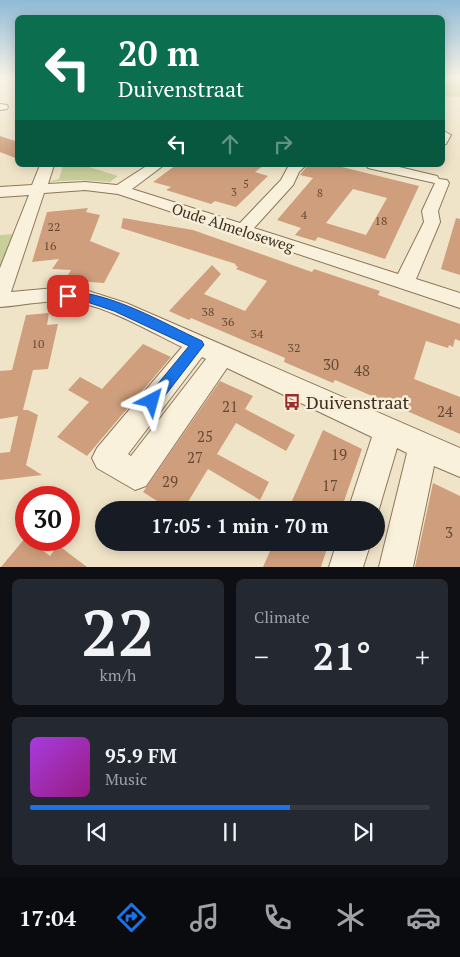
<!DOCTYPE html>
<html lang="en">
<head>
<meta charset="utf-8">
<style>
	:root { --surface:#171b24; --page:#242831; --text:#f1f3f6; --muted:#9ea1a6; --line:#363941; --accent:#1a73e8 }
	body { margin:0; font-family:"PT Serif",serif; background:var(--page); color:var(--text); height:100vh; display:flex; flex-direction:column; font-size:19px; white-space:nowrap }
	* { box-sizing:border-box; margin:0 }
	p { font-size:16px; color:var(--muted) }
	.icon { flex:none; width:28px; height:28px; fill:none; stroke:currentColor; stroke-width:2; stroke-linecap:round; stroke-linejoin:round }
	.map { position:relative; height:567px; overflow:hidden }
	.side { display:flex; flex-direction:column; gap:12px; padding:12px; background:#0d0f14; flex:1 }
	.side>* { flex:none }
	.hud { position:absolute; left:15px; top:15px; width:430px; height:152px; border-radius:8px; box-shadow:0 2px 12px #0003; background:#0b6e4f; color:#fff; overflow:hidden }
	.speed { position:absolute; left:15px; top:486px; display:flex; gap:10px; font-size:25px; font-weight:700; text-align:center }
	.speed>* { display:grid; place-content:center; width:65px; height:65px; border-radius:50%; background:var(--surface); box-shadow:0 2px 12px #0003; line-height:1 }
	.speed .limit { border:8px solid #d22; background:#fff; color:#111 }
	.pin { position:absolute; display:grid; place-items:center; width:42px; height:42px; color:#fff; margin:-21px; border-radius:10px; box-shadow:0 2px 8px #0006 }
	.me { position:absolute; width:55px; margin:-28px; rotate:39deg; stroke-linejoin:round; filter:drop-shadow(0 0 4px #0008) }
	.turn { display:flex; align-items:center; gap:18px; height:105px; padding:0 20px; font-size:22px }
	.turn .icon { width:65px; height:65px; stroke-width:2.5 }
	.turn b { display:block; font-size:35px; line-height:42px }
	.lanes { display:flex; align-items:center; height:48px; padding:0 20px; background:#0003; justify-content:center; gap:25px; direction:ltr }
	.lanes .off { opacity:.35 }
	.big { font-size:38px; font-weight:700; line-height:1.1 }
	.side .tile { flex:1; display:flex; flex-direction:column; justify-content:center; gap:8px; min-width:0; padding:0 18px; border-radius:8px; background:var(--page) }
	.side .dial { align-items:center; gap:0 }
	.dial b { font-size:65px; line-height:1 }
	.song { display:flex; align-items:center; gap:15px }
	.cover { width:60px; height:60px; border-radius:8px; background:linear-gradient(135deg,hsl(280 70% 55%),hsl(310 70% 35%)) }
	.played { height:5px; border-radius:2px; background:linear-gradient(90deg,var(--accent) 65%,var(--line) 65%) }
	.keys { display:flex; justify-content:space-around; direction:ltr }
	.heat { display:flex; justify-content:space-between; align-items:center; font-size:28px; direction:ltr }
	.side .tiles { flex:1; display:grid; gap:12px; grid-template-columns:1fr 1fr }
	.tile:last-child { grid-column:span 2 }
	.trip { position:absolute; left:95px; top:501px; width:290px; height:50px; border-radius:25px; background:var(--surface); box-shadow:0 2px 12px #0003; font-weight:700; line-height:50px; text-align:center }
	.menu { display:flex; height:80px; justify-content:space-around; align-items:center; background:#090b0e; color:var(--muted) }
	.menu .icon { width:35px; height:35px }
	.menu .active { color:var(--accent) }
	.menu b { font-size:22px; color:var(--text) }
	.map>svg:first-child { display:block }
	.green { fill:#c9cf9b }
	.building { fill:#cf9f7d; fill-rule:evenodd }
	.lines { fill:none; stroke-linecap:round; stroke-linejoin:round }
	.minor-casing { stroke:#8d765c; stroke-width:2 }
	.minor { fill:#faf1dc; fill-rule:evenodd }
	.route { fill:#1a73e8; stroke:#114b97 }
	.labels { text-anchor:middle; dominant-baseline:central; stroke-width:5; stroke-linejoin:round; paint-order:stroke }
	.far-number-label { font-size:11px; fill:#624a37 }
	.number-label { font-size:12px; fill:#624a37 }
	.street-label { font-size:15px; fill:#3d2e20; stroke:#f7eed8 }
	.near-number-label { font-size:15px; fill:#624a37 }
	.near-poi-label { font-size:18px; fill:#3d2e20; stroke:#f7eed8; text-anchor:start }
</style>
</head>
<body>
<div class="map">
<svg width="460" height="567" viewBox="0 0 460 567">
	<rect width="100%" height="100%" fill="#f0e4c8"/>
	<!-- green -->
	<path class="green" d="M443,78H460V97L443,96Z
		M63,165H83L118,176L110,182L81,180L47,182L59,179Z
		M15,234L0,273V235Z"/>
	<!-- building -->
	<path class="building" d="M0,136L18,142V159L0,152Z
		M176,165H264L255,172L268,176L236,207L215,201L211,204L166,190L171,187L153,182Z
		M308,165H334L419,186L385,259L318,237L315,241L295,235L301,228L277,220L313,178L300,175ZM353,189L387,198L366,235L326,223Z
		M88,208L86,212L100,215L90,241L120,253L104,283L65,280L71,270L52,269L59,259L32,262L47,212Z
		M123,218L193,230L312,272L314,269L380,291L378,295L460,324V341L455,339L453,347L449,345L448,348L426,341L414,379L460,397V434L335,380L333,383L284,362L285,358L191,318L189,320L169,311L212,265L221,274L204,294L245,311L267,281L236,269L238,267L235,265L236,264L121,228Z
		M456,218L460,219V275L441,269Z
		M49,313L47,325L58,324L48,369L33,370L23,410H28L38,415L26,465L42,475L0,480V453L10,452L18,416L0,419V371L12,370L26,315Z
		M143,344L171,357L87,456L57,437L89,402L68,390L80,377L102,389Z
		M220,381L253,396L245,409L295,435L286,451L236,423L217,454L269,482L260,500L208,469L183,510H171L143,492Z
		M323,430L362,449L341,510H288Z
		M433,483L460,496V567H415Z
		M26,537V540H29L50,556L58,545L87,567H1Z
		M274,542H329L321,567H263Z"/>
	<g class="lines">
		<!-- minor casing -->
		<g class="minor-casing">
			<path id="minor" d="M0,104L7,105L8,107L7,109L0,110Z
				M442,130L451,135L446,144L442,145Z
				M40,165H54L48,184L85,182L117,185L148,165H164L132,189L240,223L281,180L288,167L290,165H306L299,172L293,185L254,228L398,274L424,222L422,211L435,183L368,168L366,165H391L437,176L439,179L447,180L449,183L438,211L440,222L416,279L460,293V308L118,194L85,190L44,193L11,292L55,288L82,289L126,303L460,448V477L434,466L413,567H379L407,453L397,448L376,519V510H348L372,437L227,368L146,486L135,490L97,468L92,458L97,448L182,347C153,333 112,309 80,303C55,298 26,305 0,307V268L29,195L0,197V187L32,185ZM202,357L206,359L131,456L128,454Z
				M337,542H371L363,567H329Z"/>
		</g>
		<!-- minor -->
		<use href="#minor" class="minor"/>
	</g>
	<!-- sky -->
	<linearGradient id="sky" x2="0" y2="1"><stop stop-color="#8fbad6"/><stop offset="0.49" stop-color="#f8f3e6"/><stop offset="1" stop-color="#f8f3e6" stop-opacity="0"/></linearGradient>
	<rect width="460" height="158" fill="url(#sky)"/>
	<!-- route -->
	<path class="route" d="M68,291C115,294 161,322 202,341L204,345L157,406L152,408L147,406L145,401L147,397L189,346L114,311L81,300L64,298L62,296Z"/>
	<!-- icons -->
	<defs>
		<g id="bus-bare" transform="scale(1.35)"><path d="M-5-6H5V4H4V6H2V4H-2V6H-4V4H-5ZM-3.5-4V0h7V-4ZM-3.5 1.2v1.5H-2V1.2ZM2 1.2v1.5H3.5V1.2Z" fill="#9e2a2b" stroke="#f7eed8" stroke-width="2.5" paint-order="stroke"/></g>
	</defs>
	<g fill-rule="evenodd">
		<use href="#bus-bare" x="292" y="402"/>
	</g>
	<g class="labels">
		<!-- far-number labels -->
		<g class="far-number-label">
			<text x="246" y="184">5</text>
			<text x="234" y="192">3</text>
			<text x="320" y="193">8</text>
		</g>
		<!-- number labels -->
		<g class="number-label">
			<text x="304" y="214">4</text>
			<text x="381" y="220">18</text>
			<text x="54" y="226">22</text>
			<text x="50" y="245">16</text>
			<text x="208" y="311">38</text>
			<text x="228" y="321">36</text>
			<text x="257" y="333">34</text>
			<text x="38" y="343">10</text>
			<text x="294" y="347">32</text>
		</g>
		<!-- street labels -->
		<g class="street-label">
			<text transform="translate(233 227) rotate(18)">Oude Almeloseweg</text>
		</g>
		<!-- near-number labels -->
		<g class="near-number-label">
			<text x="331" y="364">30</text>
			<text x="362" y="370">48</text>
			<text x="230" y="406">21</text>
			<text x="445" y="411">24</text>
			<text x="205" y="436">25</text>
			<text x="339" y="454">19</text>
			<text x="195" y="457">27</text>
			<text x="170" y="481">29</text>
			<text x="330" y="485">17</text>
			<text x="449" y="532">3</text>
		</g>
		<!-- near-poi labels -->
		<g class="near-poi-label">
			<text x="306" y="402">Duivenstraat</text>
		</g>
	</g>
</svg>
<div class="speed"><div class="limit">30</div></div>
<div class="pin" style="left:68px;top:296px;background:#d93025"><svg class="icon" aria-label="arrive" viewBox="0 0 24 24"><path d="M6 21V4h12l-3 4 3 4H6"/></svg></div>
<svg class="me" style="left:152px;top:401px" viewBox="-20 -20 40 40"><path d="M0-17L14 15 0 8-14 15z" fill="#1a73e8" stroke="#fff" stroke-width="4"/></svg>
<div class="trip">17:05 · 1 min · 70 m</div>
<div class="hud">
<div class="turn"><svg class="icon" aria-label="left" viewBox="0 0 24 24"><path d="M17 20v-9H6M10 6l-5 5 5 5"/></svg><div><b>20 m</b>Duivenstraat</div></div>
<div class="lanes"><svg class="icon" aria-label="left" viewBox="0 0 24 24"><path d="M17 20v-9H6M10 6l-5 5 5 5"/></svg><svg class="icon off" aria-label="ahead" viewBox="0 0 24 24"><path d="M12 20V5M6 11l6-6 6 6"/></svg><svg class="icon off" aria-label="right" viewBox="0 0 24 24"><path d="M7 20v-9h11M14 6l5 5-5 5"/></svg></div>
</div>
</div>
<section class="side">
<div class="tiles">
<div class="tile dial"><b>22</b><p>km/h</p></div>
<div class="tile"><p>Climate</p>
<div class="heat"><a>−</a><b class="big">21°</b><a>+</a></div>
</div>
<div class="tile">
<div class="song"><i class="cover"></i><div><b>95.9 FM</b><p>Music</p></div></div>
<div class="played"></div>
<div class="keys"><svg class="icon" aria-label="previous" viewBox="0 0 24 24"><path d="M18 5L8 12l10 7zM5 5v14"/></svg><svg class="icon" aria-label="pause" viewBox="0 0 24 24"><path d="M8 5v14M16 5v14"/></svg><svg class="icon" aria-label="next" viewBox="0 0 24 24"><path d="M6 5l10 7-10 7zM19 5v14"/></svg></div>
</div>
</div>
</section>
<nav class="menu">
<b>17:04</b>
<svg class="icon active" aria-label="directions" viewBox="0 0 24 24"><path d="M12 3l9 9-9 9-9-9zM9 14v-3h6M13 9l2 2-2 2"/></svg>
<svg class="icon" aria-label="music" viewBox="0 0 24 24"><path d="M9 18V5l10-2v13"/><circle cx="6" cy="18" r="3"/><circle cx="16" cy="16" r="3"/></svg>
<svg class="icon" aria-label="phone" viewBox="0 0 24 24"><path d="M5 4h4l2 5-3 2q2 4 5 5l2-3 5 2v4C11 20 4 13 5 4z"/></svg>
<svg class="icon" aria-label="climate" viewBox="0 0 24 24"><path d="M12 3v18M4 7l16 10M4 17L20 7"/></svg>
<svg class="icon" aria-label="car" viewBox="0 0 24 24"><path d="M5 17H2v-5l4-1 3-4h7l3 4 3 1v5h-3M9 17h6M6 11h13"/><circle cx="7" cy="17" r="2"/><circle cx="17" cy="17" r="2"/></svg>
</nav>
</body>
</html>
